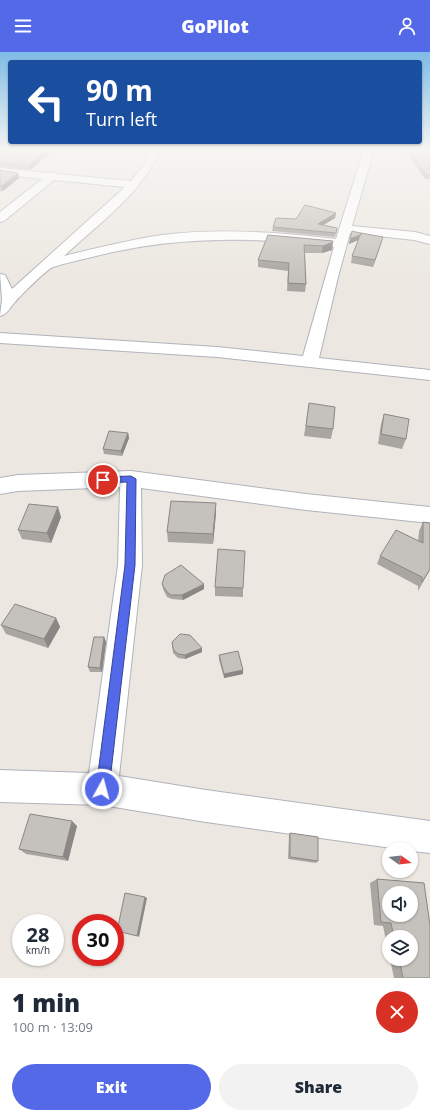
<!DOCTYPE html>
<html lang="en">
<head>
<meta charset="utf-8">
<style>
  :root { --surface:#fff; --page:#f2f2f3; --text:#1f2937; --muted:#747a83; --accent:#5369e7 }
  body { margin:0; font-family:"Open Sans",sans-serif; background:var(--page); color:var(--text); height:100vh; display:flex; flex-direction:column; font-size:15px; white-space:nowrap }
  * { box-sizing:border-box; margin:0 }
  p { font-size:13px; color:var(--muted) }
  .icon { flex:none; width:22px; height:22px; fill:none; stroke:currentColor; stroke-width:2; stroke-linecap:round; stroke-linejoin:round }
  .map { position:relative; height:926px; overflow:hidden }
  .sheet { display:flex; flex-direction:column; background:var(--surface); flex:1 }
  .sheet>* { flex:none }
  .top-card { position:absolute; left:8px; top:8px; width:414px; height:84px; border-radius:4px; box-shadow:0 1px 3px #0004; background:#1a4fa0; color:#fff; overflow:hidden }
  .needle { width:26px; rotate:104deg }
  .tools { position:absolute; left:382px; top:790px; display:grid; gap:8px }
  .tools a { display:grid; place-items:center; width:36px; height:36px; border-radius:50%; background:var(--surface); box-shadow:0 1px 3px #0004; font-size:20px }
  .speed { position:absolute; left:12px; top:862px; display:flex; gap:8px; font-size:20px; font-weight:700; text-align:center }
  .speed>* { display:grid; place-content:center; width:52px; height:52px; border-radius:50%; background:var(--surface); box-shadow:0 1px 3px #0004; line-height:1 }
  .speed small { font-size:10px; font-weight:400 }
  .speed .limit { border:6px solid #d22; background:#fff; color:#111 }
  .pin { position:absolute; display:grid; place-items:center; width:34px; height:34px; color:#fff; margin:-17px; border:2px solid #fff; border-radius:50%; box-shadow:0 1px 4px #0007 }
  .me { position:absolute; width:44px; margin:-22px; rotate:7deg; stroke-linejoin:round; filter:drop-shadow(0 0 3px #0008) }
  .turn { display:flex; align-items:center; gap:14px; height:84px; padding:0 12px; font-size:18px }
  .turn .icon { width:52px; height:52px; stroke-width:2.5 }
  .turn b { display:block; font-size:28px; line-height:34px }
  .round { display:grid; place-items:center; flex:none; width:42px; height:42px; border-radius:21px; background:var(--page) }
  .head { display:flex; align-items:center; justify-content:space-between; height:68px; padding:0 12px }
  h1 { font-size:24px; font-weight:800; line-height:30px }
  .button { display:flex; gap:8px; margin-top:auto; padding:8px 12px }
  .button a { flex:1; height:46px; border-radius:24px; background:var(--accent); color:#fff; font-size:16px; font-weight:800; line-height:46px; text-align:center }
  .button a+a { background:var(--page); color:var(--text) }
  header { display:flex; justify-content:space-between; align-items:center; height:52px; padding:0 12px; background:var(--accent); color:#fff; font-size:18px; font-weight:800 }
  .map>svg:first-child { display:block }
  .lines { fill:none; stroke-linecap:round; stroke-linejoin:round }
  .minor-casing { stroke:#b1b2bb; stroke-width:2 }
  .minor { fill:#fff; fill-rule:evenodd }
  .wall { fill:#a9a6a2; fill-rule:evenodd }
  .shaded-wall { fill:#8a8784 }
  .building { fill:#c5c1bc; stroke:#8a8784; fill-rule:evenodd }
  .route { fill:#5369e7; stroke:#364496 }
</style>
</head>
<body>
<header><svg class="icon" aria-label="menu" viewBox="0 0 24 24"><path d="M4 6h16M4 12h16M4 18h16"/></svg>GoPilot<svg class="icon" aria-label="person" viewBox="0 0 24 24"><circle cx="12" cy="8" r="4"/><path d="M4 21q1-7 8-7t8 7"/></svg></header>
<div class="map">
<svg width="430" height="926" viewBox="0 0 430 926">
  <rect width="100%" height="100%" fill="#ece8e1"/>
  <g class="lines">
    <g class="minor-casing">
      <g id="minor">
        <path d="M150,97H160C145,139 96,174 64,204C96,196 129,188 162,183C220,176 279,180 336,187L364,97H374L352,174L415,180L430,184V192L414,188L350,181L338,225L319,306L430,318V328L217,305L0,291V281L217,295L303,304L334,195C252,184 172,184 92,205C79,208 65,211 53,215C46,218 21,243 15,250C10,255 8,262 0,264L2,247L0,222L5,223L12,237L125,135L54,128L4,169L0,170V160L42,127L0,122V116L49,121L53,120L57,122L131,129L144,113Z"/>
        <path d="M131,419L306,442L430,455V471L306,458L141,436L142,513L119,724L206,738L430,769V801L411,799V797H399L206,770L102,753L0,750V718L89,721L118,513L120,435L18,439L0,442V426L18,423Z"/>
      </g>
    </g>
    <use href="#minor" class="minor"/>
  </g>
  <g class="wall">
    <path d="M0,97H55L30,118L0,115Z"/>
    <path d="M404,97H430V127H425Z"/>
    <path d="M0,118L18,121L19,126L3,139H0Z"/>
    <path d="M305,153L336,161L335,166L323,173L337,176L335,185L272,179L273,175L276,166L296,167Z"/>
    <path d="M364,182L383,185L381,192L373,215L351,211L352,204L358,188L349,192L350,187Z"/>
    <path d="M268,183L333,189L332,198L322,201H305L306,232L305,240L287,239L288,219L258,215V208Z"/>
    <path d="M309,351L333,377L331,387L304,384Z"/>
    <path d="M384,362L406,387L402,397L378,392L381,372Z"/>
    <path d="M128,381L129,386L122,404L104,402L103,397Z"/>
    <path d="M216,461L213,492L168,490L167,480Z"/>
    <path d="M61,465L51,491L22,487L18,478Z"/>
    <path d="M423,470L430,518L418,539V534L377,512L380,504L418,489L419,479Z"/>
    <path d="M162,532L204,537L183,548L172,547L167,545L163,537Z"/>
    <path d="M215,535L243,536V545L215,544Z"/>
    <path d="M56,566L60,575L48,596L6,582L1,573Z"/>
    <path d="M104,585L106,590L102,620H90L88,615Z"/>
    <path d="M172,590L202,600L185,607L178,606L173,601Z"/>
    <path d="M219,603L243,618V622L224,626L219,608Z"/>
    <path d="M77,774L68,809L26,802L19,797Z"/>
    <path d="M290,781L318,809L316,811L288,807L289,783Z"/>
    <path d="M377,827L424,831L430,873V926H394L390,907H411V885H389V903L383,874L374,873L370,831ZM389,841H411V863H389Z"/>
  </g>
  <g class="shaded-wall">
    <path d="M48,97H55L30,118L29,113Z"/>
    <path d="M18,121L19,126L3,139L2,134Z"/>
    <path d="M336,161L335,166L317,177L318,172Z"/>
    <path d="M364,182L363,186L349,192L350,187Z"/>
    <path d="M383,185L381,192L373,215L375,208Z"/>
    <path d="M333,189L332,198L322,201L323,194Z"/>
    <path d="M128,381L129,386L122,404L121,399Z"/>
    <path d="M216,451V461L213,492V482Z"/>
    <path d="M58,455L61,465L51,491L47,481Z"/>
    <path d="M204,532V537L183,548L182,543Z"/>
    <path d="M56,566L60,575L48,596L44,587Z"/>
    <path d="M104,585L106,590L102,620L100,616Z"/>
    <path d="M202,596V600L185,607V603Z"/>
    <path d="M243,618V622L224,626V622Z"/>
    <path d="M72,769L77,774L68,809L63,805Z"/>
    <path d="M145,845L147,846L139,885L137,884Z"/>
  </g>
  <g class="building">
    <path d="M0,97H48L29,113L0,110Z"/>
    <path d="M408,97H430V123H426Z"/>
    <path d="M0,118L18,121L2,134H0Z"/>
    <path d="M305,153L336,161L318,172L337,176L336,181L273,175L276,166L296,167Z"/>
    <path d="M352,179L364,182L361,181L360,183L350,187Z"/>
    <path d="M361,181L383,185L375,208L352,204Z"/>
    <path d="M268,183L333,189V190L323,194L304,193L306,232L288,231L289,211L258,208Z"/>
    <path d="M309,351L335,355L333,377L306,374Z"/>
    <path d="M384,362L409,367L406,387L381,382Z"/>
    <path d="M109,379L128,381L121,399L103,397Z"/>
    <path d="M171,449L216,451L213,482L167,480Z"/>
    <path d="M29,452L58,455L47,481L18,478Z"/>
    <path d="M423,470L430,471V517L422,530V525L380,504L396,478L423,491Z"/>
    <path d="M218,497L245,499L243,536L215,535Z"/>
    <path d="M181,513L204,532L182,543H171L167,540L162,532L165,523Z"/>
    <path d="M15,552L56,566L44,587L1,573Z"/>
    <path d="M180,582L190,583L202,596L185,603L178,602L173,597L172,590Z"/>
    <path d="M94,585H104L100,616L88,615Z"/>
    <path d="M238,599L243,618L224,622L219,603Z"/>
    <path d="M30,762L72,769L63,805L19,797Z"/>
    <path d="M290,781L318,785V809L290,805Z"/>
    <path d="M377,827L424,831L430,873V926H403L399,907H411V885H394L391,871L381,870ZM389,841H411V863H389Z"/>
    <path d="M125,841L145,845L137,884L117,879Z"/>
  </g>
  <linearGradient id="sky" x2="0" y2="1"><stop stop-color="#7ebbe6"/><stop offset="0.43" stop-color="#f6f5f2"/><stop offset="1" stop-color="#f6f5f2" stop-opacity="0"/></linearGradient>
  <rect width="430" height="227" fill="url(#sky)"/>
  <path class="route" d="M131,424L136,427L135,513L109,737L107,742L102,744L98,742L96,737L125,513L127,430L103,431L99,428L103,425Z"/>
</svg>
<div class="tools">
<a><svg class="needle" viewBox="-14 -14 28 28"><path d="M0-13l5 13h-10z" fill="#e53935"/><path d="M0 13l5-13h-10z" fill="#747a83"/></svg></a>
<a><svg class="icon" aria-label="sound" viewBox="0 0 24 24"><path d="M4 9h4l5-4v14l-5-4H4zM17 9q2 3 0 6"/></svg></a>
<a><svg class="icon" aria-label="layers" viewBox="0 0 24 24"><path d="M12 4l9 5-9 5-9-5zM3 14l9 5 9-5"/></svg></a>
</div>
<div class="speed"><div>28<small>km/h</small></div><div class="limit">30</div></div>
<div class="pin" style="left:103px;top:428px;background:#d93025"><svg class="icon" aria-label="arrive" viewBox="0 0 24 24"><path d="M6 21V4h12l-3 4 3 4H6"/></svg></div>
<svg class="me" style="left:102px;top:737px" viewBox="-20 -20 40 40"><circle r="17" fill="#5369e7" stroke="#fff" stroke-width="3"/><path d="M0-11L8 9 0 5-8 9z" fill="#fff"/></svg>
<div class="top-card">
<div class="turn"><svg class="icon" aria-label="left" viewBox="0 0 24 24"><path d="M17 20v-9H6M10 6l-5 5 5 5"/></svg><div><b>90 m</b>Turn left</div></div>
</div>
</div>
<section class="sheet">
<div class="head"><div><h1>1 min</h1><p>100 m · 13:09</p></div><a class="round" style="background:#d93025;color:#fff"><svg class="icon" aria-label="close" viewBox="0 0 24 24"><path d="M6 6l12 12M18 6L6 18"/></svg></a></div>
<div class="button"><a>Exit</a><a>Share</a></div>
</section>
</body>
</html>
